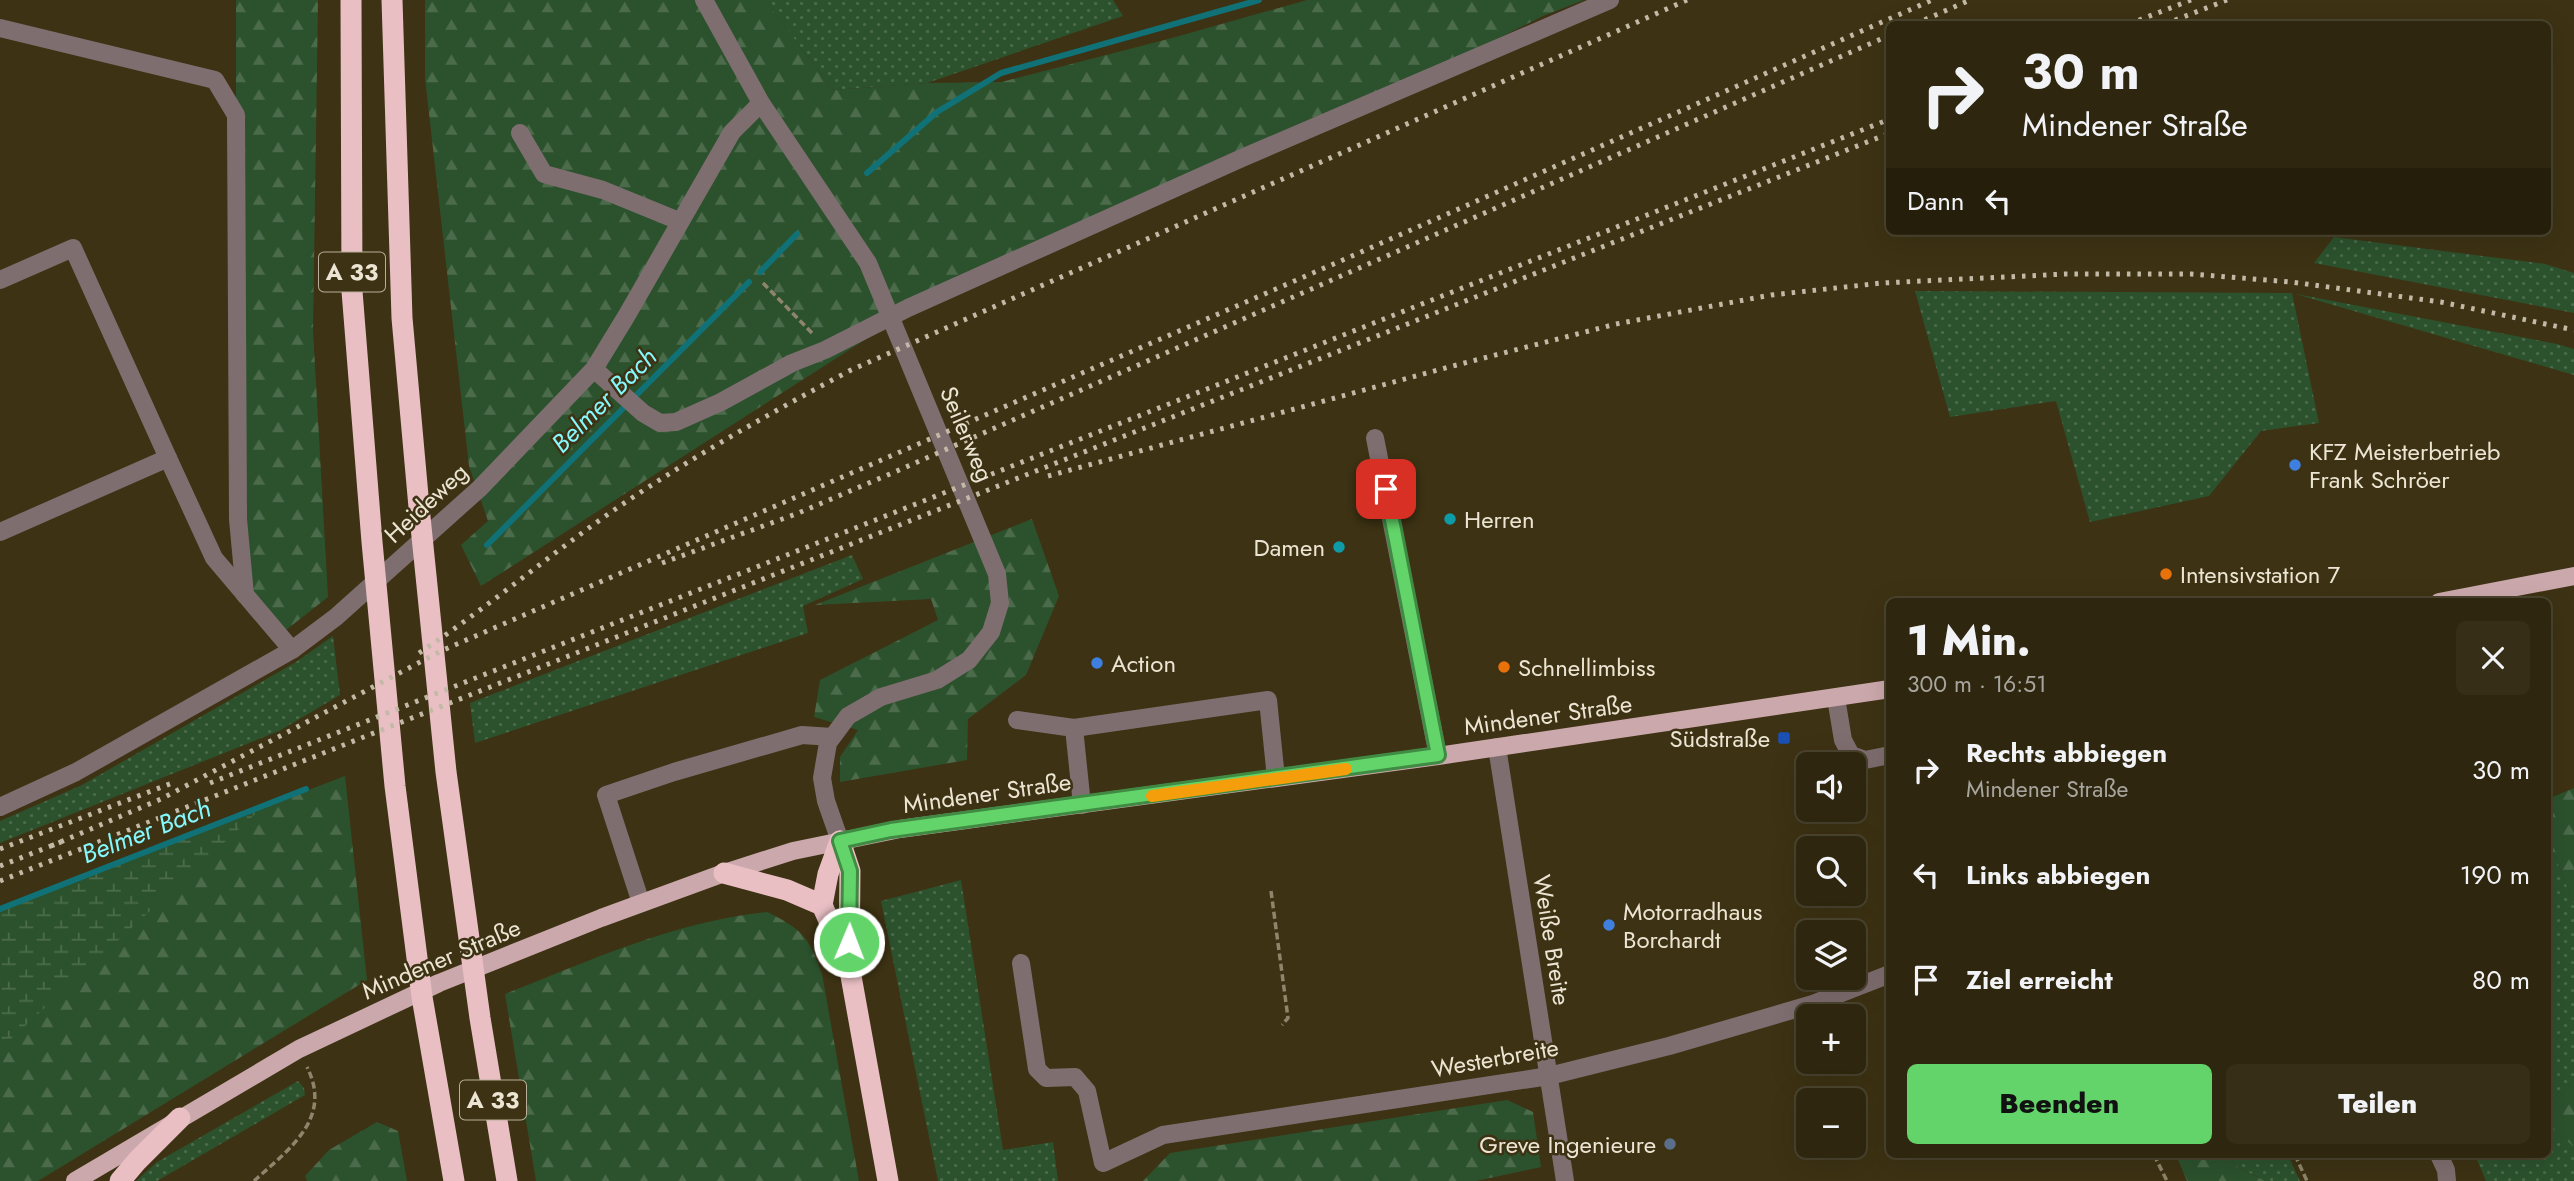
<!DOCTYPE html>
<html lang="de">
<head>
<meta charset="utf-8">
<style>
  :root { --surface:#2e260e; --page:#362e17; --text:#f1f3f6; --muted:#a7a59e; --line:#49432e; --accent:#62d469 }
  body { margin:0; font-family:Jost,sans-serif; background:var(--page); color:var(--text); height:100vh; display:flex; flex-direction:column; font-size:26px; white-space:nowrap }
  * { box-sizing:border-box; margin:0 }
  p { font-size:23px; color:var(--muted) }
  .icon { flex:none; width:38px; height:38px; fill:none; stroke:currentColor; stroke-width:2; stroke-linecap:round; stroke-linejoin:round }
  .map { position:relative; flex:1; overflow:hidden }
  .details { position:absolute; left:1886px; top:598px; width:665px; height:560px; display:flex; flex-direction:column; background:var(--surface); border-radius:10px; box-shadow:0 7px 28px #0002,0 0 0 2px var(--line) }
  .details>* { flex:none }
  .top-card { position:absolute; left:1886px; top:21px; width:665px; height:214px; border-radius:10px; box-shadow:0 7px 28px #0002,0 0 0 2px var(--line); background:#2e260e; color:var(--text); overflow:hidden }
  .tools { position:absolute; left:1796px; top:752px; display:grid; gap:14px }
  .tools a { display:grid; place-items:center; width:70px; height:70px; border-radius:10px; background:var(--surface); box-shadow:0 7px 28px #0002,0 0 0 2px var(--line); font-size:35px }
  .pin { position:absolute; display:grid; place-items:center; width:60px; height:60px; color:#fff; margin:-30px; border-radius:14px; box-shadow:0 4px 10px #0006 }
  .me { position:absolute; width:77px; margin:-38px; rotate:1deg; stroke-linejoin:round; filter:drop-shadow(0 0 5px #0008) }
  .turn { display:flex; align-items:center; gap:24px; height:147px; padding:0 21px; font-size:32px }
  .turn .icon { width:91px; height:91px; stroke-width:2.5 }
  .turn b { display:block; font-size:49px; line-height:60px }
  .then { display:flex; align-items:center; height:66px; padding:0 21px; background:#0003; gap:14px; font-size:26px }
  .round { display:grid; place-items:center; flex:none; width:74px; height:74px; border-radius:10px; background:var(--page) }
  .summary { display:flex; align-items:center; justify-content:space-between; height:119px; padding:0 21px }
  h1 { font-size:42px; font-weight:800; line-height:52px }
  .action { display:flex; gap:14px; margin-top:auto; padding:14px 21px }
  .action a { flex:1; height:80px; border-radius:10px; background:var(--accent); color:#111; font-size:28px; font-weight:800; line-height:80px; text-align:center }
  .action a+a { background:var(--page); color:var(--text) }
  ul { padding:0; list-style:none }
  li { display:flex; align-items:center; gap:21px; height:105px; padding:0 21px }
  li div { flex:1 }
  li b { display:block; font-size:26px }
  li em { font-style:normal }
  .map>svg:first-child { display:block }
  .grass { fill:url(#grass-dots) }
  .forest { fill:url(#forest-firs) }
  .wetland { fill:url(#wetland-marsh) }
  .lines { fill:none; stroke-linecap:round; stroke-linejoin:round }
  .stream { stroke:#107176; stroke-width:6 }
  .path { stroke:#8e856c; stroke-width:3.5; stroke-dasharray:7 3.5; stroke-linecap:butt }
  .minor { stroke:#7f6e70; stroke-width:18 }
  .major { stroke:#cba8ac; stroke-width:18 }
  .highway { stroke:#e9bfc4; stroke-width:21 }
  .rail { stroke:#c2baa6; stroke-width:5; stroke-dasharray:3.5 7; stroke-linecap:butt }
  .route-casing { stroke:#408a44; stroke-width:18 }
  .route { stroke:#62d469; stroke-width:12 }
  .slow { stroke:#f59e0b; stroke-width:12 }
  .shop-dot { fill:#3f7fe0; stroke:#3d3213; stroke-width:2.5 }
  .culture-dot { fill:#0f9aa8; stroke:#3d3213; stroke-width:2.5 }
  .food-dot { fill:#e8710a; stroke:#3d3213; stroke-width:2.5 }
  .transit-dot { fill:#1a4fb4; stroke:#3d3213; stroke-width:2.5 }
  .service-dot { fill:#5c6f8a; stroke:#3d3213; stroke-width:2.5 }
  .labels { text-anchor:middle; dominant-baseline:central; stroke-width:5; stroke-linejoin:round; paint-order:stroke }
  .shield { fill:#3d3213; stroke:#b8af9a; stroke-width:2 }
  .shield-label { font-size:23px; font-weight:bold; fill:#ece5d4 }
  .street-label { font-size:24px; fill:#ece5d4; stroke:#3d3213 }
  .poi-label { font-size:24px; fill:#ece5d4; stroke:#3d3213; text-anchor:start }
  .water-label { font-size:26px; font-style:italic; fill:#85f8fe; stroke:#3d3213 }
</style>
</head>
<body>
<div class="map">
<svg width="2574" height="1181" viewBox="0 0 2574 1181">
  <defs>
    <pattern id="grass-dots" width="8" height="8" patternUnits="userSpaceOnUse" patternTransform="scale(1.75)"><rect width="8" height="8" fill="#2c522d"/><path d="M2 2h.1M6 6h.1" fill="none" stroke="#4b6b4b" stroke-width="1.8" stroke-linecap="round"/></pattern>
    <pattern id="forest-firs" width="22" height="20" patternUnits="userSpaceOnUse" patternTransform="scale(1.75)"><rect width="22" height="20" fill="#2c522d"/><path d="M5 1l3.5 6h-7zM16 11l3.5 6h-7z" fill="#4b6b4b"/></pattern>
    <pattern id="wetland-marsh" width="20" height="14" patternUnits="userSpaceOnUse" patternTransform="scale(1.75)"><rect width="20" height="14" fill="#2c522d"/><path d="M1 5h8M5 5V1M11 12h8M15 12V8" fill="none" stroke="#4b6b4b"/></pattern>
  </defs>
  <rect width="100%" height="100%" fill="#3d3213"/>
  <g class="grass">
    <path d="M765,0H1113L1123,16L927,83L833,90Z"/>
    <path d="M2334,237L2545,264L2574,273V313L2314,263Z"/>
    <path d="M1915,291L2291,293L2557,344L2574,349V375L2292,293L2319,423L2261,431L2209,496L2090,522L2056,401L1950,417Z"/>
    <path d="M852,555L863,579L803,606L808,633L475,743L470,703Z"/>
    <path d="M333,636L340,695L279,731L0,843V821L82,785L296,662Z"/>
    <path d="M2548,839L2574,904V1080L2548,1113Z"/>
    <path d="M961,880L1003,1150L1053,1142L1058,1181H938L881,901Z"/>
    <path d="M298,1081L304,1088L305,1095L157,1181H136L157,1162Z"/>
    <path d="M2548,1125L2574,1147V1181H2486L2475,1155H2548Z"/>
    <path d="M2225,1155H2288L2300,1181H2265L2228,1162Z"/>
  </g>
  <g class="forest">
    <path d="M236,0H318L313,330L328,597L281,634L245,595L236,115Z"/>
    <path d="M425,0H765L833,90L927,83L1001,82L1172,38L1307,0H1584L1543,16L1244,164L910,311L481,586L461,545L488,521L469,466L425,78Z"/>
    <path d="M1032,519L1059,596L1026,675L968,719L967,760L840,782V757L858,730L814,717L820,680L938,620L931,599L815,605Z"/>
    <path d="M345,776L367,980L38,1181H0V909Z"/>
    <path d="M2574,788V904L2548,839V799Z"/>
    <path d="M767,912C802,929 809,937 822,974L859,1181H536L505,994C592,960 673,922 767,912Z"/>
    <path d="M2574,1080V1147L2548,1125V1113Z"/>
    <path d="M1507,1100L1533,1112L1541,1167L1476,1181H1143L1170,1153Z"/>
    <path d="M377,1122L398,1131L407,1181H307L305,1176L329,1150Z"/>
    <path d="M2176,1155H2225L2228,1162L2265,1181H2187Z"/>
  </g>
  <path class="wetland" d="M264,806L0,1049V909Z"/>
  <g class="lines">
    <g class="stream">
      <path d="M867,173L937,112L1001,73L1259,0"/>
      <path d="M760,272L797,234"/>
      <path d="M487,545L749,282"/>
      <path d="M0,909L306,789"/>
    </g>
    <g class="path">
      <path d="M763,283L813,334"/>
      <path d="M1271,891L1288,1018L1282,1025"/>
      <path d="M2154,1155L2167,1181"/>
      <path d="M2295,1155L2307,1181"/>
      <path d="M254,1181C289,1149 333,1119 307,1067"/>
    </g>
    <g class="minor">
      <path d="M704,0L761,103L868,263L997,574L1000,603L991,632L969,660L937,680L881,697L848,716L828,743L822,778L826,801L840,841"/>
      <path d="M0,28L215,80L236,115L238,519L245,595"/>
      <path d="M520,133L544,174L603,190L679,221"/>
      <path d="M0,280L73,248L168,458"/>
      <path d="M594,369L643,413L660,423L676,422L721,402L792,363L825,350L908,308L1242,158L1610,0"/>
      <path d="M1375,438L1438,756"/>
      <path d="M0,532L168,458L214,558L292,650"/>
      <path d="M1836,698L1843,740L1851,755L1865,760L1890,755"/>
      <path d="M1017,720L1074,728L1268,700L1276,778"/>
      <path d="M1074,728L1082,805"/>
      <path d="M1497,747L1565,1181"/>
      <path d="M0,807L76,772L292,650L336,617L480,488L594,369L627,315L732,132L761,103"/>
      <path d="M641,903L606,795L674,772L802,735L832,737"/>
      <path d="M1021,963L1037,1069L1046,1078L1075,1077L1087,1091L1103,1163L1163,1135L1549,1076L1669,1046L1813,1004L1890,974"/>
      <path d="M2439,1155L2446,1170L2447,1181"/>
    </g>
    <g class="major">
      <path d="M2439,602L2574,576"/>
      <path d="M75,1181L299,1049L439,983L601,918L724,873L793,851L900,829L1438,756L1890,689"/>
    </g>
    <g class="highway">
      <path d="M351,0L352,291L372,542L395,786L422,997L454,1181"/>
      <path d="M392,0L402,318L419,507L446,772L480,1018L507,1181"/>
      <path d="M840,841L850,871L849,965L888,1181"/>
      <path d="M724,873L787,890L822,905L846,959"/>
      <path d="M822,905L828,874L840,841"/>
      <path d="M120,1181L137,1161L180,1118"/>
    </g>
    <g class="rail">
      <path d="M1915,24L1970,0"/>
      <path d="M2129,24L2191,0"/>
      <path d="M2165,24L2227,0"/>
      <path d="M1048,476L1449,367L1616,324L1771,295L1882,283L2066,274H2191L2291,282L2441,302L2574,330"/>
      <path d="M662,563L796,514L890,474L1890,35"/>
      <path d="M419,653C487,608 549,555 617,508C692,457 770,413 851,370L1687,0"/>
      <path d="M210,783L1890,119"/>
      <path d="M51,846L161,799L441,651L1352,256L1932,0"/>
      <path d="M0,849L175,782"/>
      <path d="M0,866L61,842"/>
      <path d="M0,881L1890,133"/>
    </g>
  </g>
  <g class="lines">
    <g class="route-casing">
      <path id="route" d="M849,942L850,871L840,841L891,830L1438,755L1386,489"/>
    </g>
    <use href="#route" class="route"/>
    <path class="slow" d="M1152,796L1346,769"/>
  </g>
  <g class="shop-dot">
    <circle cx="2295" cy="465" r="7"/>
    <circle cx="1097" cy="663" r="7"/>
    <circle cx="1609" cy="925" r="7"/>
  </g>
  <g class="culture-dot">
    <circle cx="1450" cy="519" r="7"/>
    <circle cx="1339" cy="547" r="7"/>
  </g>
  <g class="food-dot">
    <circle cx="2166" cy="574" r="7"/>
    <circle cx="1504" cy="667" r="7"/>
  </g>
  <rect class="transit-dot" x="1777" y="731" width="14" height="14" rx="3.5"/>
  <circle class="service-dot" cx="1670" cy="1144" r="7"/>
  <g class="labels">
    <g class="shield">
      <rect x="319" y="252.5" width="66" height="39" rx="5"/>
      <rect x="460" y="1080.5" width="66" height="39" rx="5"/>
    </g>
    <g class="shield-label">
      <text x="352" y="272">A 33</text>
      <text x="493" y="1100">A 33</text>
    </g>
    <g class="street-label">
      <text transform="translate(967 434) rotate(67)">Seilerweg</text>
      <text transform="translate(426 503) rotate(-43)">Heideweg</text>
      <text transform="translate(1548 715) rotate(-8)">Mindener Straße</text>
      <text transform="translate(987 793) rotate(-8)">Mindener Straße</text>
      <text transform="translate(1552 940) rotate(81)">Weiße Breite</text>
      <text transform="translate(441 959) rotate(-23)">Mindener Straße</text>
      <text transform="translate(1495 1058) rotate(-10)">Westerbreite</text>
    </g>
    <g class="poi-label">
      <text x="2309" y="451">KFZ Meisterbetrieb<tspan x="2309" dy="28">Frank Schröer</tspan></text>
      <text x="1464" y="519">Herren</text>
      <text x="1325" y="547" text-anchor="end">Damen</text>
      <text x="2180" y="574">Intensivstation 7</text>
      <text x="1111" y="663">Action</text>
      <text x="1518" y="667">Schnellimbiss</text>
      <text x="1770" y="738" text-anchor="end">Südstraße</text>
      <text x="1623" y="911">Motorradhaus<tspan x="1623" dy="28">Borchardt</tspan></text>
      <text x="1656" y="1144" text-anchor="end">Greve Ingenieure</text>
    </g>
    <g class="water-label">
      <text transform="translate(604 400) rotate(-45)">Belmer Bach</text>
      <text transform="translate(146 831) rotate(-21)">Belmer Bach</text>
    </g>
  </g>
</svg>
<div class="tools">
<a><svg class="icon" aria-label="sound" viewBox="0 0 24 24"><path d="M4 9h4l5-4v14l-5-4H4zM17 9q2 3 0 6"/></svg></a>
<a><svg class="icon" aria-label="search" viewBox="0 0 24 24"><circle cx="10" cy="10" r="6"/><path d="M15 15l6 6"/></svg></a>
<a><svg class="icon" aria-label="layers" viewBox="0 0 24 24"><path d="M12 4l9 5-9 5-9-5zM3 14l9 5 9-5"/></svg></a>
<a>+</a>
<a>−</a>
</div>
<div class="pin" style="left:1386px;top:489px;background:#d93025"><svg class="icon" aria-label="arrive" viewBox="0 0 24 24"><path d="M6 21V4h12l-3 4 3 4H6"/></svg></div>
<svg class="me" style="left:849px;top:942px" viewBox="-20 -20 40 40"><circle r="17" fill="#62d469" stroke="#fff" stroke-width="3"/><path d="M0-11L8 9 0 5-8 9z" fill="#fff"/></svg>
<div class="top-card">
<div class="turn"><svg class="icon" aria-label="right" viewBox="0 0 24 24"><path d="M7 20v-9h11M14 6l5 5-5 5"/></svg><div><b>30 m</b>Mindener Straße</div></div>
<div class="then">Dann<svg class="icon" aria-label="left" viewBox="0 0 24 24"><path d="M17 20v-9H6M10 6l-5 5 5 5"/></svg></div>
</div>
<section class="details">
<div class="summary"><div><h1>1 Min.</h1><p>300 m · 16:51</p></div><a class="round"><svg class="icon" aria-label="close" viewBox="0 0 24 24"><path d="M6 6l12 12M18 6L6 18"/></svg></a></div>
<ul>
<li><svg class="icon" aria-label="right" viewBox="0 0 24 24"><path d="M7 20v-9h11M14 6l5 5-5 5"/></svg><div><b>Rechts abbiegen</b><p>Mindener Straße</p></div><em>30 m</em></li>
<li><svg class="icon" aria-label="left" viewBox="0 0 24 24"><path d="M17 20v-9H6M10 6l-5 5 5 5"/></svg><div><b>Links abbiegen</b></div><em>190 m</em></li>
<li><svg class="icon" aria-label="arrive" viewBox="0 0 24 24"><path d="M6 21V4h12l-3 4 3 4H6"/></svg><div><b>Ziel erreicht</b></div><em>80 m</em></li>
</ul>
<div class="action"><a>Beenden</a><a>Teilen</a></div>
</section>
</div>
</body>
</html>
